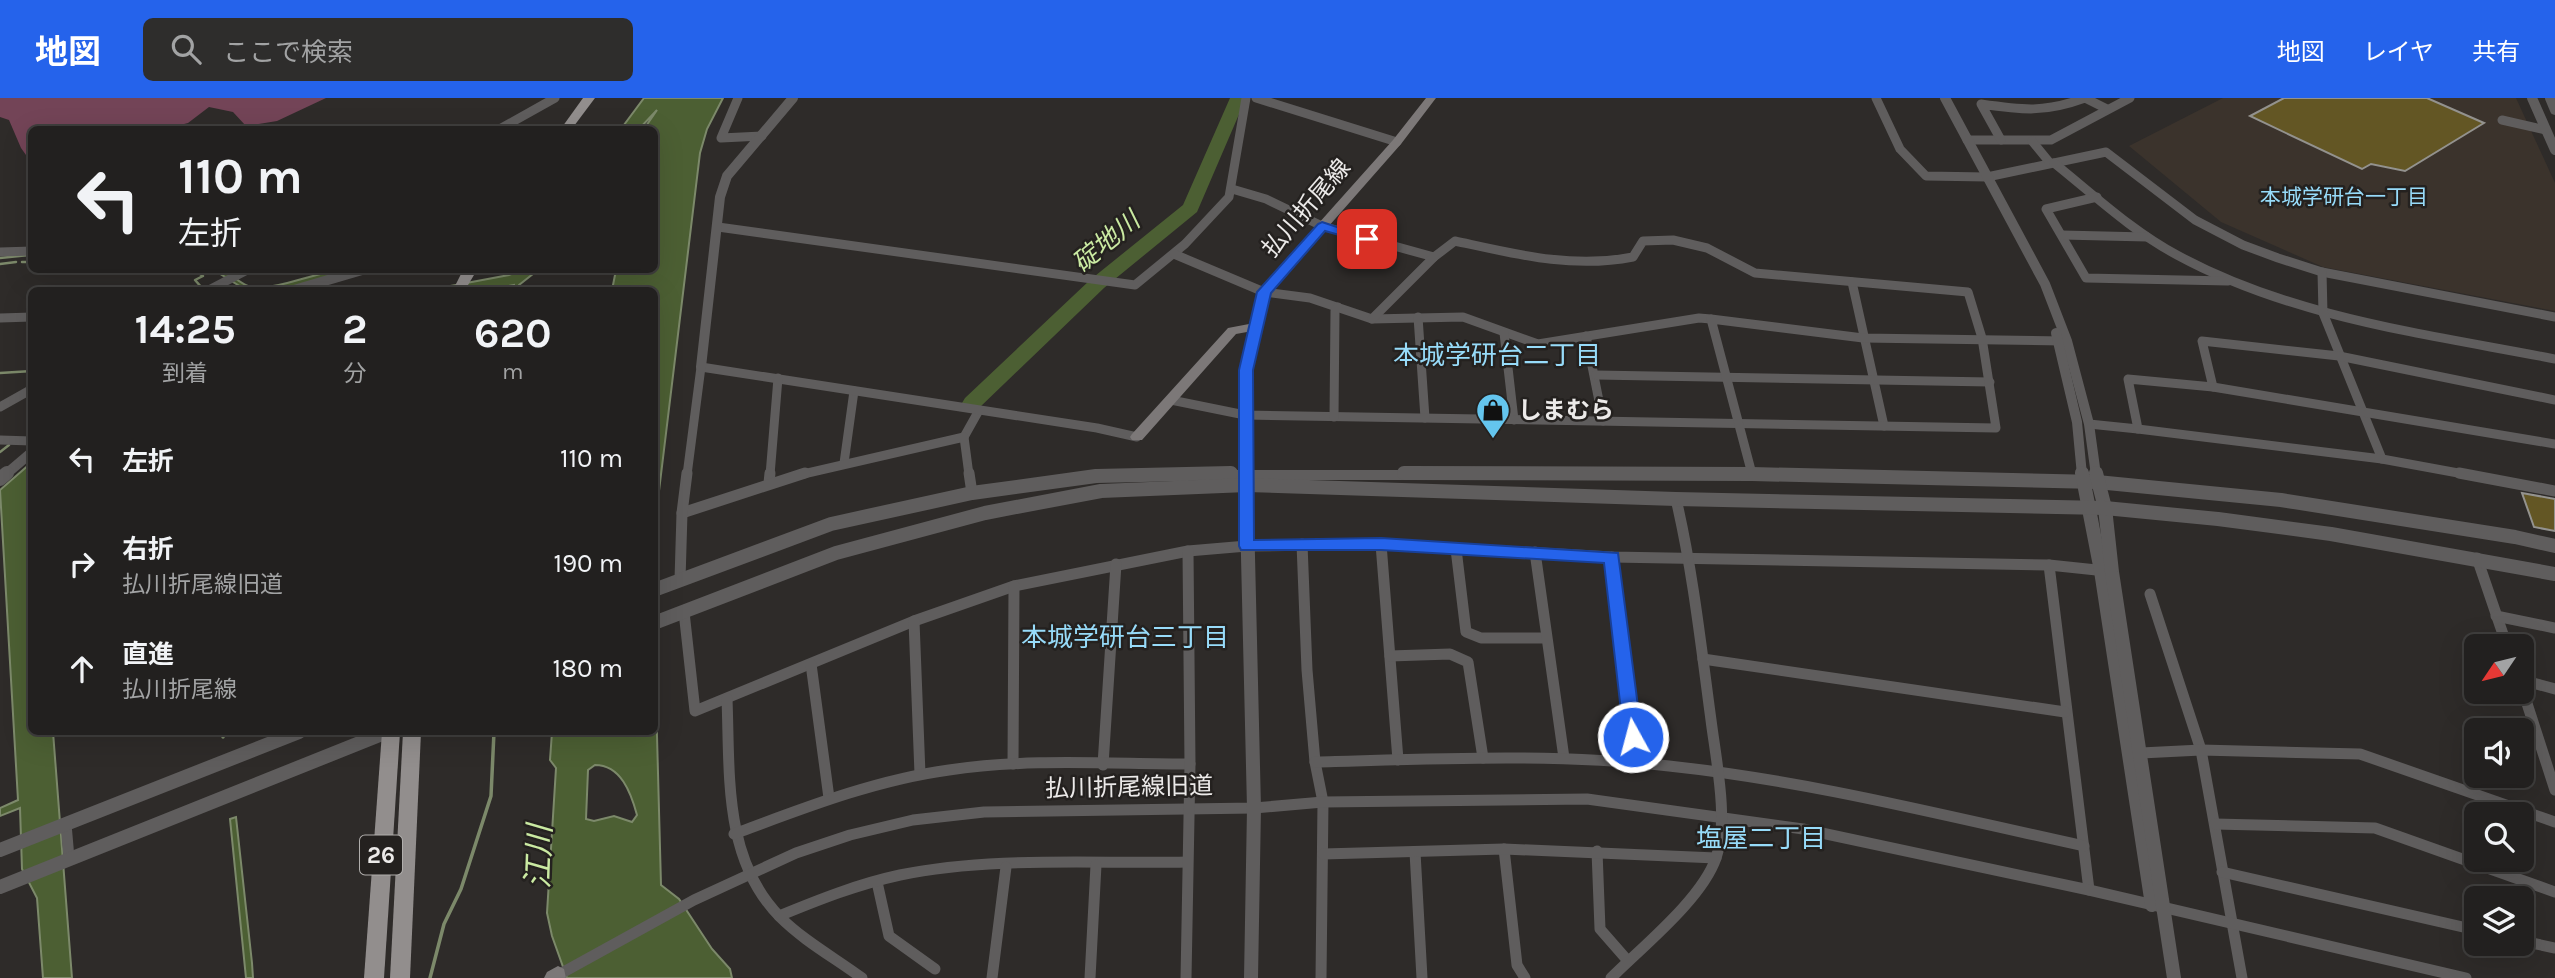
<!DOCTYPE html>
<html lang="ja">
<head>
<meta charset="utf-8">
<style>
  :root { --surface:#22201f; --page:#2e2d2c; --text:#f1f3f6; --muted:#a2a3a4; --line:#3f3e3d; --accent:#2563eb }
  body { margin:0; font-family:Karla,"Noto Sans JP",sans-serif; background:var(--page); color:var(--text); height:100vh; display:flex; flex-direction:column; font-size:26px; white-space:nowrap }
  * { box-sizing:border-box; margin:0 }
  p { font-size:23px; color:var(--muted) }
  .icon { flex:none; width:38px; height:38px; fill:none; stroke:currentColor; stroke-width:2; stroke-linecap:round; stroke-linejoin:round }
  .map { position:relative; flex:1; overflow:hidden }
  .sheet { position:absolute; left:28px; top:189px; width:630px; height:448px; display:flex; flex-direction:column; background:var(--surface); border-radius:10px; box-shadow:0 7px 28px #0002,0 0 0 2px var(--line) }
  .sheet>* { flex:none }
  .banner { position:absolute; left:28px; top:28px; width:630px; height:147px; border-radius:10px; box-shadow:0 7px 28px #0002,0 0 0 2px var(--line); background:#22201f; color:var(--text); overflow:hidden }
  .needle { width:46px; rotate:235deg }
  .buttons { position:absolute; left:2464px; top:536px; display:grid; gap:14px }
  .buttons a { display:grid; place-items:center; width:70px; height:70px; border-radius:10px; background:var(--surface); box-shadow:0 7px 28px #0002,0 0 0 2px var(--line); font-size:35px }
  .pin { position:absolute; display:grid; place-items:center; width:60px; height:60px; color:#fff; margin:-30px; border-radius:14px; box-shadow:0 4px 10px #0006 }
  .me { position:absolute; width:77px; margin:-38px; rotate:353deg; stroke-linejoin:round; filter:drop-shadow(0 0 5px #0008) }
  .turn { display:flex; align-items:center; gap:24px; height:147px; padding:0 35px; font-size:32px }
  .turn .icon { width:91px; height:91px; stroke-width:2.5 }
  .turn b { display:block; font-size:49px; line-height:60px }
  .eta { display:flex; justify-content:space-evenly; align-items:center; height:119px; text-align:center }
  .eta b { font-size:42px; font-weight:700; line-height:49px }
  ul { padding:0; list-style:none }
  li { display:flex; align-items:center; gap:21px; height:105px; padding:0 35px }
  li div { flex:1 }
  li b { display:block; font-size:26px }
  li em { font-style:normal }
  header { display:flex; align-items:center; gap:42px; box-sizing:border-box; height:98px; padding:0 35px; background:var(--accent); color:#fff }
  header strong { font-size:33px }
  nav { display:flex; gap:38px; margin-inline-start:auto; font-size:24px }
  .search { width:490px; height:63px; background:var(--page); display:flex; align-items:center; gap:18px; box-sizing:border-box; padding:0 24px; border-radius:10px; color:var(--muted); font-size:26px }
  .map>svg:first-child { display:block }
  .built { fill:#3b332c }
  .forest { fill:#734457 }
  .water { fill:#4c5f33; stroke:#7c896a; stroke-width:2; fill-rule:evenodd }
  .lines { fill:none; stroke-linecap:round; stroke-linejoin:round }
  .stream-far1 { stroke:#7c896a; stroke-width:2.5 }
  .stream { stroke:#7c896a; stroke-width:3.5 }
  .river { fill:#4c5f33; fill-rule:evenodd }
  .building { fill:#635624; stroke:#93928e; stroke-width:2 }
  .minor-far1 { stroke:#5f5d5d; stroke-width:9 }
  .minor { stroke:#5f5d5d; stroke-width:11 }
  .tertiary-far1 { stroke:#5f5d5d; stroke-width:10 }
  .tertiary { stroke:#5f5d5d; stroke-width:14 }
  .secondary { fill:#7c7878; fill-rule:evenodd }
  .primary { fill:#928e8d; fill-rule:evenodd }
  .route { fill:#2563eb; stroke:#184099; stroke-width:2 }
  .labels { text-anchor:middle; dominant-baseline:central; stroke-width:5; stroke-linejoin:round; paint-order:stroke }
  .far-neighbourhood-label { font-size:21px; fill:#97dbf9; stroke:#24211f }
  .shield { fill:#24211f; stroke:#b0aeac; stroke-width:2 }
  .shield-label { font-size:23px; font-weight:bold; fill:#eceae9 }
  .street-label { font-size:24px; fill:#eceae9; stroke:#24211f }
  .poi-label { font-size:24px; font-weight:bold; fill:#eceae9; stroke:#24211f; text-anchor:start }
  .water-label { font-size:26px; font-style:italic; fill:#caeaa2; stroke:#24211f }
  .neighbourhood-label { font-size:26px; fill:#97dbf9; stroke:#24211f }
  .near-water-label { font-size:32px; font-style:italic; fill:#caeaa2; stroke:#24211f }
</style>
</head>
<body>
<header>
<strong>地図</strong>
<div class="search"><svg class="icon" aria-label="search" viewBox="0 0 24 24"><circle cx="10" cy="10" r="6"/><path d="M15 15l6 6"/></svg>ここで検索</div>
<nav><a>地図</a><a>レイヤ</a><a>共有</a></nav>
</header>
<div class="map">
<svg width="2555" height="880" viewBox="0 0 2555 880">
  <rect width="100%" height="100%" fill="#2e2b29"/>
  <path class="built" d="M2223,0H2516L2555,85V213L2323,169L2221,124L2129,48Z"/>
  <path class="forest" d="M0,0H326L277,23L246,28L233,14L209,9L188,25L164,31L32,32L31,64L21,50L9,22L0,19Z"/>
  <g class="water">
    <path d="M644,0H723L707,31L700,55L655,426V563L661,787L679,801L712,851L730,871L732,880H567L552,838L547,815L556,670L550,662L552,634H654V192H612L616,172H654V32L644,31L657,12L639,31H621ZM595,667C621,667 631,695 637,717L632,724L614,718L594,723L586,721L588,672Z"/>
    <path d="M214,172C231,171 241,191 259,190C292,188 316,172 352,172L283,192H246Z"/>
    <path d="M521,172H538L519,187V192H514V187L484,192H429L509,177Z"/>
    <path d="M31,365L32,634H53L72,880H43L37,800L22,771L20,710L0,718V710L18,702L0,392Z"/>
    <path d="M236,719L252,865L253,880H246L230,721Z"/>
  </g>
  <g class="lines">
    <g class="stream-far1">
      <path d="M0,160L29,157"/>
      <path d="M22,164H27"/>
      <path d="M0,166L16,164"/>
      <path d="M194,172L203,178L195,182L203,191"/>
      <path d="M0,275L32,273"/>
      <path d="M0,354L9,347"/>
    </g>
    <g class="stream">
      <path d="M222,634L223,639"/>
      <path d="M430,880L444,826L461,791L491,698L494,634"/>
    </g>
    <path class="river" d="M1230,0H1246L1197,114L1104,190L979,310H965L962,305L965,300L1090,182L1183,107Z"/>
  </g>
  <g class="building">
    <path d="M2284,0H2427L2484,25L2405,73L2371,66L2362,71L2250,18Z"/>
    <path d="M2522,395L2555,401V433L2534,429Z"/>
  </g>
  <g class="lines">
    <g class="minor-far1">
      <path d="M738,0L721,40L762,38"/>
      <path d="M1256,0L1397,44"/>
      <path d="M1876,0L1900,51L1926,78L1987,79L2106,54L2195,122L2243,147L2278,160L2322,174L2555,219"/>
      <path d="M2502,22L2546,32"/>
      <path d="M498,32L555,0"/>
      <path d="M1967,42H2051L2130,0"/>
      <path d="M2001,42L1981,6C2023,12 2044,15 2085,0L2107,11"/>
      <path d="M2032,43L2050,65"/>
      <path d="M2054,65C2094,97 2132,133 2177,157C2293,220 2427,236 2555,261"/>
      <path d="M1232,91L1266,101L1322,128L1434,159"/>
      <path d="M2097,99L2046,111L2086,180L2228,183"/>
      <path d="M718,129L1135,187L1185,146L1229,99L1246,0"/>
      <path d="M2062,137L2147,139"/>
      <path d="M0,154L32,153"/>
      <path d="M1174,156L1264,194L1310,200L1372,221L1463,219L1538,246L1699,220L1711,221"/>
      <path d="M2322,174L2323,215L2382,361"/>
      <path d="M1852,184L1884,328"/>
      <path d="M209,192L247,172"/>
      <path d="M1418,219L1425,320"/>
      <path d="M0,220L32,219"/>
      <path d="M1504,235L1514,322"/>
      <path d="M1586,238L1603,323"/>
      <path d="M1596,277L1990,284"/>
      <path d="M2213,289L2202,243L2339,258L2555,302"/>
      <path d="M1171,302L1245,317L1996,330L1982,240L1968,194L1755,175L1707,150L1673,142L1643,143L1633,159C1572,171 1515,156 1455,143L1434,159L1372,221"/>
      <path d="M0,309L32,291"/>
      <path d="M1334,319L1335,213L1338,209"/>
      <path d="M2089,326L2138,331"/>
      <path d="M964,339L978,314"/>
      <path d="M0,342L32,343"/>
      <path d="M844,365L854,293"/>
      <path d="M1752,376L1711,221L1863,240L2064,243"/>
      <path d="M687,377L701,269L1097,330L1137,339"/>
      <path d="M770,377L778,280"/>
      <path d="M799,377L964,339L969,377"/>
      <path d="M2469,377L2382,361L2138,331L2128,281L2213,289L2555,346"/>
    </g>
    <g class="minor">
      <path d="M969,375L972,395"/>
      <path d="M2459,375L2555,393"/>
      <path d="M769,385L770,375"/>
      <path d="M682,415L805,375"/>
      <path d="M1302,446L1307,572L1315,664L1323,704L1321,880"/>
      <path d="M1381,446L1398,662"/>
      <path d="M1456,451L1466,534L1481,540H1546"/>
      <path d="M1535,454L1564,660"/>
      <path d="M1612,459L1636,665"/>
      <path d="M2477,460L2507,548"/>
      <path d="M2049,467L2089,792"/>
      <path d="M680,482L682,415L687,375"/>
      <path d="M2150,496L2201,652L2242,880"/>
      <path d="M684,514L695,613L914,523L1014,488L1188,453L1247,448L1381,446L1612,459L2049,467L2106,473"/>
      <path d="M2496,518L2555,530"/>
      <path d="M914,523L920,676"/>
      <path d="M1390,558L1450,556L1468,564L1483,660"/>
      <path d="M1703,561L2065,614"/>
      <path d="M811,566L829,700"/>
      <path d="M2522,582L2555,591"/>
      <path d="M2522,590L2555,692"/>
      <path d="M727,601C730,676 723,761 780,819C804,843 835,860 862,880"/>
      <path d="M2141,655L2201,652L2360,656L2555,724"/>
      <path d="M1315,664C1433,661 1552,655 1669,668C1810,683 1946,718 2084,748"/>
      <path d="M1013,666L1014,488"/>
      <path d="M1103,667L1116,466"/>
      <path d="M66,726L69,760"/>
      <path d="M2215,726L2375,730L2555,794"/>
      <path d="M734,736C804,710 875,682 949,672C1028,660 1110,666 1190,666"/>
      <path d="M1504,751L1517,867L1525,880"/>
      <path d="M1597,753L1600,831L1628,863"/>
      <path d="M1415,754L1422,880"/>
      <path d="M1323,756L1504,751L1716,760"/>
      <path d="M2222,774L2476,832"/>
      <path d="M877,784L889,838L935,871"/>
      <path d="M779,818C818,802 858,786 900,777C991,758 1094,766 1187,764"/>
      <path d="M2522,843L2555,850"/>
      <path d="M558,877L694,802L796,755L850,737L913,722L984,714L1254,710L1323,704L1587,701L1803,731L2089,792L2466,880"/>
      <path d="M992,880L1006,769"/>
      <path d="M1090,880L1096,767"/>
      <path d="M1186,880L1190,666L1188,453"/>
      <path d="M1611,880C1642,849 1702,801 1716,760C1729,723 1716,662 1711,622C1701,548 1693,474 1676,401"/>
    </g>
    <g class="tertiary-far1">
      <path d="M1945,0L2045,186L2067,243L2089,326L2096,377"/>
      <path d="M2532,0L2555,52"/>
      <path d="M2550,0L2555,12"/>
      <path d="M294,192L362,172"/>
      <path d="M2056,235L2077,324L2082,377"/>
      <path d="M701,269L720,99L727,78L793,0"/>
      <path d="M5,377L32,354"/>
      <path d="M1143,377H1798"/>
      <path d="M1246,377V272L1254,229"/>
    </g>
    <g class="tertiary">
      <path d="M1246,375L1254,710L1251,880"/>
      <path d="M1404,375L1752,376L2097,384L2281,402L2515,439L2555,448"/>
      <path d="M2082,375L2101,473L2152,807"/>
      <path d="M2096,375L2105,410L2112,474L2174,880"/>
      <path d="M0,381L7,375"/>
      <path d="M654,492L831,426L972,395L1096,378L1231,375"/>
      <path d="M654,525L836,455L985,415L1101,393L1247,387L1676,401L2105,410L2218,421L2331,436L2555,476"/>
      <path d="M0,752L299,634"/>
      <path d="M0,789L387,634"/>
    </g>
    <g class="secondary">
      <path d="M1426,0H1436L1401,46L1270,195L1258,232L1236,236L1142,342H1132L1130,339L1132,336L1228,230L1249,226L1260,191L1393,42Z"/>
      <path d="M558,868L564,871L566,880H544L547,874Z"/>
    </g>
    <g class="primary">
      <path d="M583,0H595L571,32H560Z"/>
      <path d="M463,172H477L465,192H453Z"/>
      <path d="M382,634H400L384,880H364Z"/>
      <path d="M403,634H421L410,880H390Z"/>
    </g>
  </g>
  <path class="route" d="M1322,124L1373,141L1367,145L1325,133L1271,195L1253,272L1254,442L1381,440L1618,455L1642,639L1639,644L1633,646L1627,644L1624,639L1604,465L1381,452H1241L1239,448V272L1257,194L1318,126Z"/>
  <defs>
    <g id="shop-pin" transform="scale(1.75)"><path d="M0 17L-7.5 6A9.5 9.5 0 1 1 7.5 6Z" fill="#64c5ee" stroke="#24211f"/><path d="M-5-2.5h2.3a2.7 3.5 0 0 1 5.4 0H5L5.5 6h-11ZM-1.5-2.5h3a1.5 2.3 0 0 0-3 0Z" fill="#111"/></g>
  </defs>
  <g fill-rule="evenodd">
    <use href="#shop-pin" x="1493" y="312"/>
  </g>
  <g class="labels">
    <g class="far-neighbourhood-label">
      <text x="2344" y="99">本城学研台一丁目</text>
    </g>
    <rect class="shield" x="360" y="737.5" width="42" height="39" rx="5"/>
    <g class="shield-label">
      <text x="381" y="757">26</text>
    </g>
    <g class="street-label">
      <text transform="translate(1306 110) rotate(-49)">払川折尾線</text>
      <text transform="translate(1129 689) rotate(-1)">払川折尾線旧道</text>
    </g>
    <g class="poi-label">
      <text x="1518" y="312">しまむら</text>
    </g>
    <g class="water-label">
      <text transform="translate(1106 144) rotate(-40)">碇地川</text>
    </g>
    <g class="neighbourhood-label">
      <text x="1497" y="257">本城学研台二丁目</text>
      <text x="1125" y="539">本城学研台三丁目</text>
      <text x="1761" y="740">塩屋二丁目</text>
    </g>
    <g class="near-water-label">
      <text transform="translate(539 759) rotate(-88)">江川</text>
    </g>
  </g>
</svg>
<div class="buttons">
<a><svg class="needle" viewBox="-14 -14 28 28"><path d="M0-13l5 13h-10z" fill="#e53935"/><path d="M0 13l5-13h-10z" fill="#a2a3a4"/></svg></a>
<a><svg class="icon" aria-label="sound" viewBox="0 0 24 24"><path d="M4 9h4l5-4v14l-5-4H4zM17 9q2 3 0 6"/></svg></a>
<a><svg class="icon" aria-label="search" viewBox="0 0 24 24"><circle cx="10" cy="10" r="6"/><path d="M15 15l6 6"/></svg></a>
<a><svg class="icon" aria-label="layers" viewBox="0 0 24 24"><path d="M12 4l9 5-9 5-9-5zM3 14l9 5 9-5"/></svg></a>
</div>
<div class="pin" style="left:1367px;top:141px;background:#d93025"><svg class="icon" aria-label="arrive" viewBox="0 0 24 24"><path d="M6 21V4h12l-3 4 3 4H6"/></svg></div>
<svg class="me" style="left:1633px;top:639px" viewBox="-20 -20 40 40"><circle r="17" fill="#2563eb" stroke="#fff" stroke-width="3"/><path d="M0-11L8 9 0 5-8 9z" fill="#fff"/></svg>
<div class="banner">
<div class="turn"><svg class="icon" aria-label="left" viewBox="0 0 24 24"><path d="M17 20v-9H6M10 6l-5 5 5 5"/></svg><div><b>110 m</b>左折</div></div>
</div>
<section class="sheet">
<div class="eta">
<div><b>14:25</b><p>到着</p></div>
<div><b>2</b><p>分</p></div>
<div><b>620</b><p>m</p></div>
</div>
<ul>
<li><svg class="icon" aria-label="left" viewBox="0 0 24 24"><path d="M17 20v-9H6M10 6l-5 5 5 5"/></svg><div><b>左折</b></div><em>110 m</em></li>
<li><svg class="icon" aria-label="right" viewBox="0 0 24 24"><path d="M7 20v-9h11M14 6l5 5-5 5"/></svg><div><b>右折</b><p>払川折尾線旧道</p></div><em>190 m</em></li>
<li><svg class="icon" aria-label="ahead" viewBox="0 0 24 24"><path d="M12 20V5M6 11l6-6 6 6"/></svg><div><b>直進</b><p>払川折尾線</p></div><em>180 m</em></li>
</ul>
</section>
</div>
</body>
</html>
